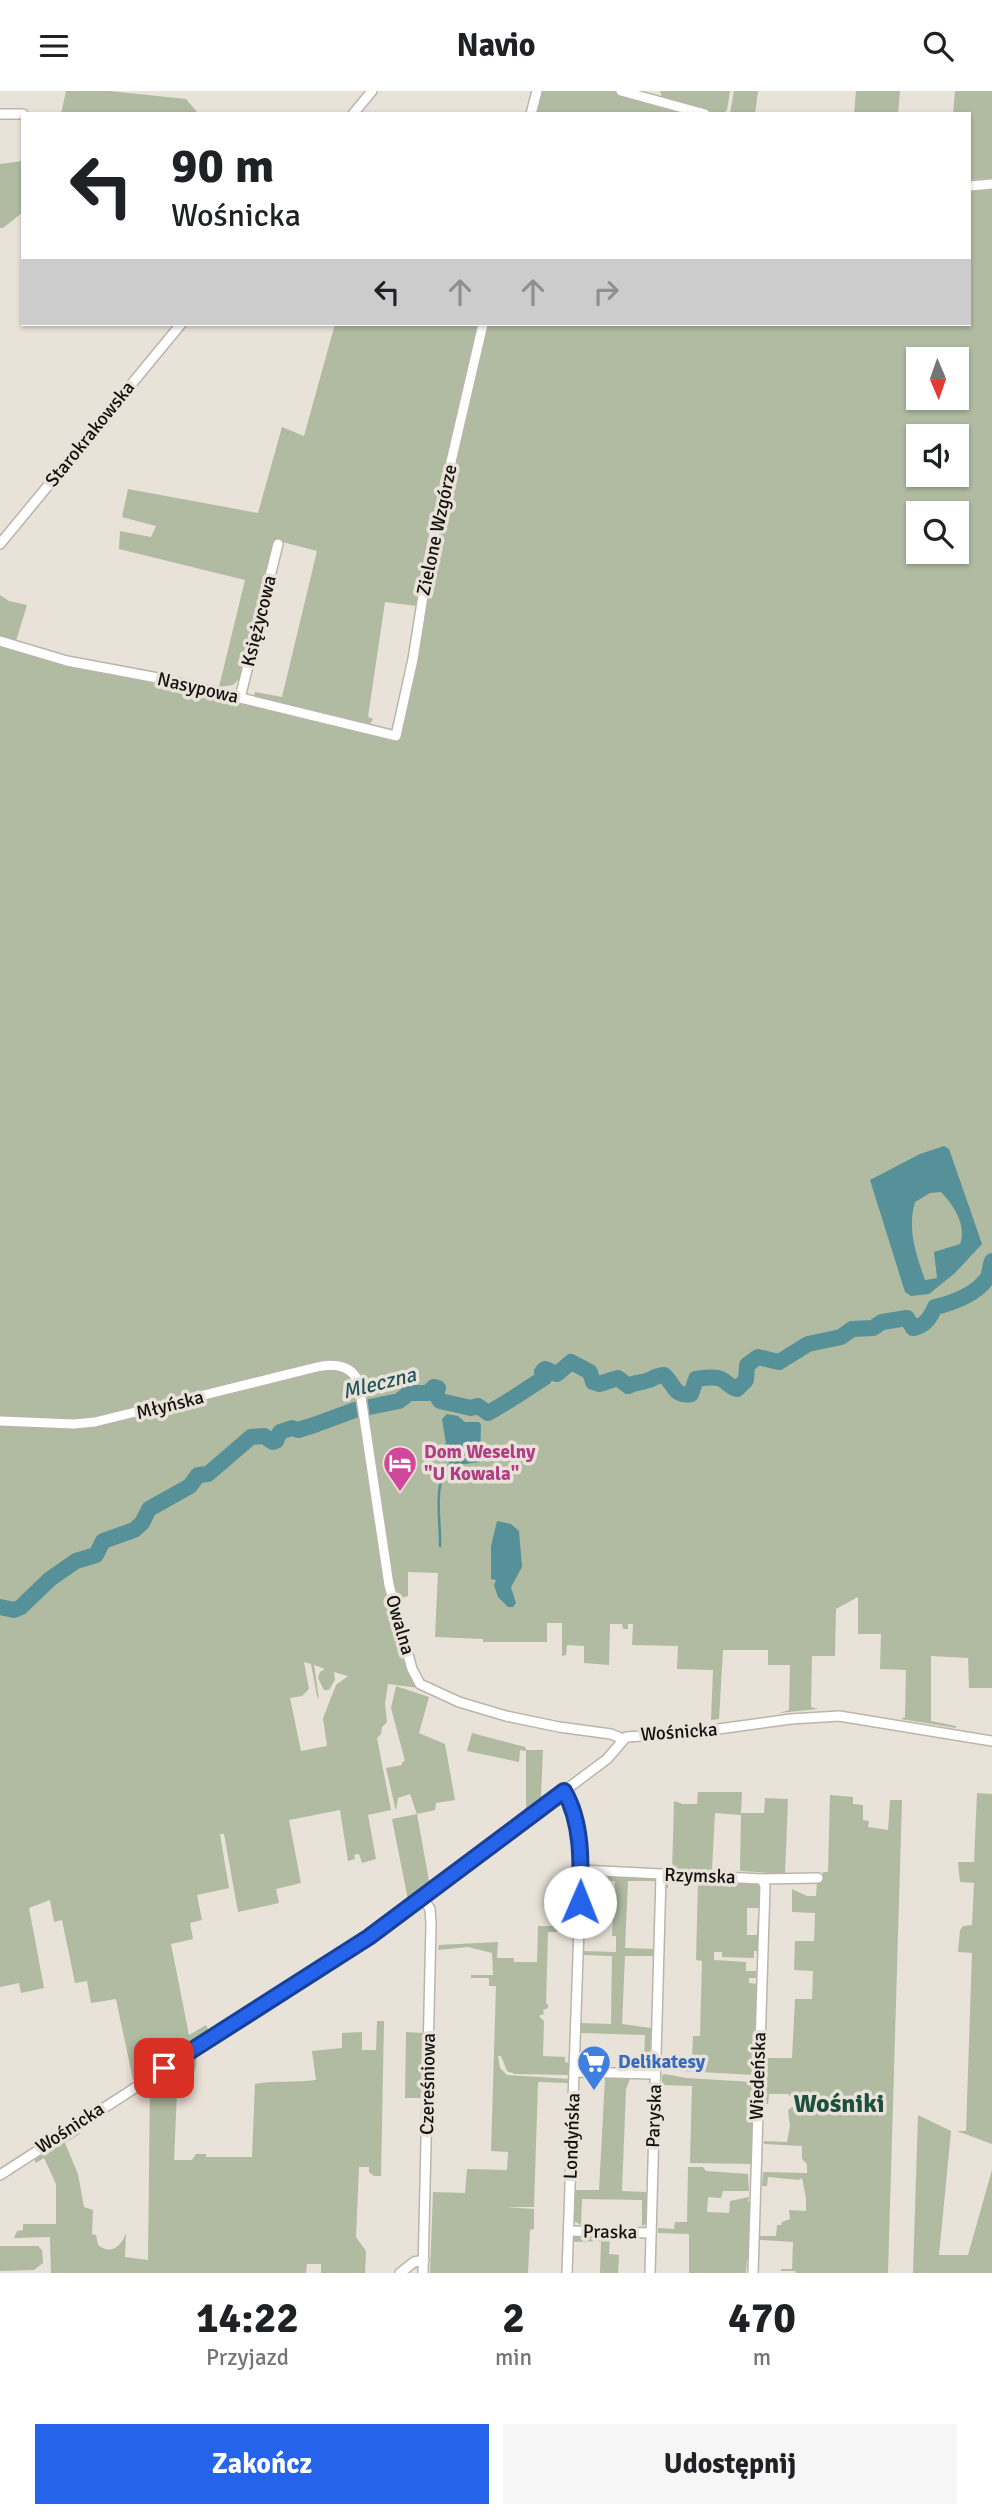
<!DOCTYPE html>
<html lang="pl">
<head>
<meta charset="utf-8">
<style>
  :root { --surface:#fff; --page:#f6f6f6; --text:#202124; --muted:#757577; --accent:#2563eb }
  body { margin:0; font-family:Signika,sans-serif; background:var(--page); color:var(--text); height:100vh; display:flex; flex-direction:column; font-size:26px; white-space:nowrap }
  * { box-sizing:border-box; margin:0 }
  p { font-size:23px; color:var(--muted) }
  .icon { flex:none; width:38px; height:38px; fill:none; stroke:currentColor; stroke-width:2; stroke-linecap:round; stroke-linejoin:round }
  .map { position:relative; height:2182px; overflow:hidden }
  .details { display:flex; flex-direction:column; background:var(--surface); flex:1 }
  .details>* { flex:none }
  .hud { position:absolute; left:21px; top:21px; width:950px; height:214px; border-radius:0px; box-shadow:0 2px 5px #0004; background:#fff; color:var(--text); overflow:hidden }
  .needle { width:46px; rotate:178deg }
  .fabs { position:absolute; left:906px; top:256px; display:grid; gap:14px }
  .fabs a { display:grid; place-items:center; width:63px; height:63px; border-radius:0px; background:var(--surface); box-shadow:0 2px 5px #0004; font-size:35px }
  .pin { position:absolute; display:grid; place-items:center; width:60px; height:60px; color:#fff; margin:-30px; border-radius:14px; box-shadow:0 4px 10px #0006 }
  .me { position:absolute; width:77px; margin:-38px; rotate:1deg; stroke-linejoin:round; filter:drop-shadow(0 0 5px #0008) }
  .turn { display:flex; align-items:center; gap:24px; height:147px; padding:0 35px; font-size:32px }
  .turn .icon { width:91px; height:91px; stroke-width:2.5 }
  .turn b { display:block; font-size:49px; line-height:60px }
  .lanes { display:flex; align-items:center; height:66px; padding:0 35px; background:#0003; justify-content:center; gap:35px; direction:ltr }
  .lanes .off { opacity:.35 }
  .eta { display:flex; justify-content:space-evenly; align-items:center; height:119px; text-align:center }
  .eta b { font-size:42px; font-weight:700; line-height:49px }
  .action { display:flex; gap:14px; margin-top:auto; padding:14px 35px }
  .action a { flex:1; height:80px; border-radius:0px; background:var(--accent); color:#fff; font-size:28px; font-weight:700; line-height:80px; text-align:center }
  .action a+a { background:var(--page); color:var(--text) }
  header { display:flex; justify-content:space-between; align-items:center; height:91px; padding:0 35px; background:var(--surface); font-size:32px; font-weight:700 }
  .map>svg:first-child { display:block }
  .green { fill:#b0bba1; fill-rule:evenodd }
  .water { fill:#569098; fill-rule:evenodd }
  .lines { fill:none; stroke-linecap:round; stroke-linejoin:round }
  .stream { stroke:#569098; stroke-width:2.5 }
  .river { stroke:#569098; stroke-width:16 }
  .minor-casing { stroke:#bbb4ab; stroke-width:12 }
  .minor { stroke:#fff; stroke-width:9 }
  .route-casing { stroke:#184099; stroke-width:18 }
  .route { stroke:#2563eb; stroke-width:12 }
  .labels { text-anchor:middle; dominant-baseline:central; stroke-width:7; stroke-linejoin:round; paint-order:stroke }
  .street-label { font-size:19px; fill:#14110e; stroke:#e9e2d8 }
  .hotel-label { font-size:19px; font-weight:bold; fill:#b23c85; stroke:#e9e2d8; text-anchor:start }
  .shop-label { font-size:19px; font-weight:bold; fill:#366cbe; stroke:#e9e2d8; text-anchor:start }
  .water-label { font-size:21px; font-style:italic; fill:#22555b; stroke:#e9e2d8 }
  .district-label { font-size:26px; font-weight:bold; fill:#1d4f40; stroke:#e9e2d8 }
</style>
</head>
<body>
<header><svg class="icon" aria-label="menu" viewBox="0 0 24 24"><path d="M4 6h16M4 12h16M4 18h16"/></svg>Navio<svg class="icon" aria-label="search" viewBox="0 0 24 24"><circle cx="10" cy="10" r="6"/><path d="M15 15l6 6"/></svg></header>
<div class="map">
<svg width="992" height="2182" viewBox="0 0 992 2182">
  <rect width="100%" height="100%" fill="#e9e2d8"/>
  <g class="green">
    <path d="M66,0H109L186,8L199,23H61Z"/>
    <path d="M534,0H614L685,23H528Z"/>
    <path d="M660,0H730L727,19L723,23H715L662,6Z"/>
    <path d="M734,0H758L755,23H730Z"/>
    <path d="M856,0H900L898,23H854Z"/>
    <path d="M955,0H992V87L970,89V23H953Z"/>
    <path d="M23,70V121L3,137H0V73Z"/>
    <path d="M992,96V1597H969L968,1567L931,1565V1630L956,1635V1637L901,1628L905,1626L906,1579L880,1578L881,1543H858V1506L836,1518L835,1565H812L811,1616L818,1618L779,1622L789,1619L790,1574H768V1559H723L719,1628L711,1629L713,1579L677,1578L678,1555L632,1554L633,1533H628V1538H623L622,1533H610L609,1574L584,1572V1555L567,1554L566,1564L562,1565V1532H547V1551H483V1548L435,1546L438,1482L408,1481V1505L396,1509L419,1597L388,1593L385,1612L387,1631L382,1636L381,1643L377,1647L391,1719L368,1724L376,1768L362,1772L359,1763L354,1764L355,1768L348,1770L340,1719L289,1729L301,1792L276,1798L279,1812L238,1821L224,1743H220L229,1797L197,1804L202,1829L190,1832L193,1848L171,1853L189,1944L206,1934L209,1940L133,1989L116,1908L91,1912L87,1890L75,1892L62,1829L54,1831L50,1809L29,1817L44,1897L21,1902L19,1892L0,1896V556L67,574L398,644L417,515L385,511L368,626L373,628L369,635L253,607L255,601L282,606L317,460L275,449L240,587L233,594L219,596L245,489L119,458L120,440L151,446L156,435L122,426L128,398L258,422L282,336L304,345L335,233H970V98ZM919,268H957V306H919ZM919,345H957V383H919ZM919,422H957V460H919ZM304,1571L311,1573L317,1605L319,1608L314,1574L325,1578L320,1581L318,1587L324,1599H329L335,1589L334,1581L348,1585L336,1594L323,1627L327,1655L301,1660L290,1607L302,1605L309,1598Z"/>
    <path d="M0,504L9,510L27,514L16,550L0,546Z"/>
    <path d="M396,1595L429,1606L419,1642L445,1653L455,1709L436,1712L435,1719L417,1723L429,1790L441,1782L442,1784L408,1809L392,1728L417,1723L410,1703L398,1707L396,1720L386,1677L402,1674V1671L405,1670L391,1617Z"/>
    <path d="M472,1642L525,1656L526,1659H543L541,1705L548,1703L488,1748L526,1717V1660L520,1659L519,1671L467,1660Z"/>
    <path d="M698,1701H742L741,1722H764L765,1707L788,1708L785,1783L740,1780L741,1724L715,1722L712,1779L728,1781L672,1782L674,1710L683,1713H697Z"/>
    <path d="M977,1702L992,1703V2053L957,2040H966L972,1862L958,1861L960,1839L963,1835L972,1834L974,1792L960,1791L958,1771H974Z"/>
    <path d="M830,1704L853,1706V1713L863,1714V1729L869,1730L868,1736L888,1739L890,1709H902L888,2182H796L795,2180H781V2178H792L793,2151L760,2149V2145H776L777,2134H781L782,2131L790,2128L789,2119L806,2120V2107L802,2087L799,2089L768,2086L767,2095H762L763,2081L807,2082V2073L802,2068V2055L764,2053V2050L787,2051L790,2035L788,2019L794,2015V2010L788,2003H769L768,2013H765V1996H763V1999L764,1961H766L767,1967H792L795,1908H812L813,1880L794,1879L795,1850H814L815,1822L792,1821V1798L807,1805H816L817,1790H822L823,1781H828Z"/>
    <path d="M589,1783L650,1786L656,1789L657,1793L654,1790H628L625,1857L654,1858L653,1865H625L622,1933L651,1937L650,1970L645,1976H641V1969H644L645,1944L581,1942L580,1967L583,1974H588V1976L582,1975L578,1971L581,1932L611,1933L612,1865L583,1864V1860L616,1861V1845H612L615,1790L586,1788Z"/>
    <path d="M667,1787L758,1790L762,1796L761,1817H747V1844H757L758,1825H760L759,1860H754V1867L722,1866V1861H714V1869L746,1871V1880H756V1887H749V1892L758,1893L754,1947L755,1984L662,1979V1968L692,1969L693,1945H700L702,1870L696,1869L698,1789L671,1788L668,1790V1797H665Z"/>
    <path d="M538,1835H557V1841H548L546,1913H548V1917L543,1919L544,1923L539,1925L544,1930L543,1965L565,1966V1971L570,1972V1984L515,1983L507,1980L501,1965H498L500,1977L507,1984L569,1988V1992L538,1991L534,2116H506L534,2118V2138L530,2139L528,2182H430L433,2101L465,2102L467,2078L507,2079L508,2061L491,2060L496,1895H489V1887H471V1884H493L492,1862L468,1856L438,1859L439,1854L498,1851L497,1867H514V1871H537Z"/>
    <path d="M377,1930H384L381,2085H374L369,2081V2076H359L356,2146L366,2160L365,2182H321V2173H307L306,2182H51L50,2146L14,2147L17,2140L23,2139V2133H56V2093L44,2067L36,2072L34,2068L78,2040L80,2043L65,2052L78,2083L84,2116L93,2119L92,2143L96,2144L98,2154C111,2164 121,2156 126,2142L125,2166L148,2169L150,1993L196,1964C198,1978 192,1995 177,2001L174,2069H192L196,2063H206V2066H252L255,1993C276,1989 295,1992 316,1989L312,1960L342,1957V1942L362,1941V1959H376Z"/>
    <path d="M406,1941L423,1942L422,2007H405Z"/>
    <path d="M665,1983L686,1987L753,1991L755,1994L752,2073L690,2072L692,1995L662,1994V1984Z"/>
    <path d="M605,1987L630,1988L626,1998L622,2100L647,2101L646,2132L642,2136V2109L582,2108L581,2134L574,2130L575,2099H599Z"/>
    <path d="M918,2024L951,2040L939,2164H968L992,2079V2182H913Z"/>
    <path d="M688,2076H703L706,2080L748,2083L749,2100H723L721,2107L708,2106L707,2121L729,2122L730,2110L749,2106L748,2111H751L749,2168H747L746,2182H689V2143L658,2142V2137L674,2138L675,2131H687Z"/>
    <path d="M580,2144L610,2147L609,2163L619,2164L618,2182H600L601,2150L572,2151L573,2146Z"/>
    <path d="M0,2155H38L42,2159L43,2172L34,2179L0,2180Z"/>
  </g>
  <g class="water">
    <path d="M944,1055L949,1058L982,1153L955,1182L929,1203L911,1205L905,1201L870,1089L920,1063ZM941,1101C954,1114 967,1135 960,1153L934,1161L937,1187L925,1189C916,1163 907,1138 915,1111L930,1102Z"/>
    <path d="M447,1323L458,1325L465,1331H479L481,1334L480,1371L458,1374L449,1372L442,1328Z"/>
    <path d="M497,1430L511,1433L519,1440L522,1476L511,1496L516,1512L513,1516H508L498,1506L494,1494L496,1489L491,1488V1455Z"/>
  </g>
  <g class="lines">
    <path class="stream" d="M440,1455C441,1432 432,1390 450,1373"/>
    <path class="river" d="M0,1516L14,1519L21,1516L50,1488L76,1470L96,1464L103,1450L134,1439L142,1432L149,1418L190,1395L198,1384L208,1383L251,1346L264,1345L273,1351L276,1350L280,1341L292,1337L298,1339L314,1334L355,1319L399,1310L409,1302H428L434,1296L438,1297L436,1303L440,1310L471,1317L478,1315L488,1322C508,1311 525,1299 544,1287L542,1281L545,1278L557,1283L571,1271L590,1281L593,1291L599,1293L618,1287L628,1295C636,1291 642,1292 649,1289C655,1287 657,1284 664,1284C675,1294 674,1306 691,1303L696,1288C704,1287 714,1285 721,1288C728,1291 729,1296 737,1298L746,1289L747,1274L758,1266L779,1271L808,1253L841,1246L852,1238L873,1237L882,1231L907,1227L913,1237C925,1235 930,1227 935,1216C953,1212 977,1203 988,1186C990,1182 990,1174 992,1170"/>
    <g class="minor-casing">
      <g id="minor">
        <path d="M621,0L705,23"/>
        <path d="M0,23H23"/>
        <path d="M353,23L372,0"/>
        <path d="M531,23L537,0"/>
        <path d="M970,95L992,93"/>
        <path d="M0,453L181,233"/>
        <path d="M0,550L67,570L163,588L396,645L413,568L430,461L483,233"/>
        <path d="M240,607L278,453"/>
        <path d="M0,1330L74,1333L95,1331L317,1276C334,1272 353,1274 359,1293L389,1494L412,1578L420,1593L459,1611L506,1625L559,1636L611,1643L623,1648"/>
        <path d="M564,1700C578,1723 580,1753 581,1779L567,2182"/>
        <path d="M581,1779L762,1788L818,1787"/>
        <path d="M423,1807L430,1818L431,1833L423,2182"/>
        <path d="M574,1981L655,1983"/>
        <path d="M0,2084L369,1846L607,1668L626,1646L689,1642L791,1628L839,1625L992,1650"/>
        <path d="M569,2140L651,2142"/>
        <path d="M400,2182L414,2171L424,2169"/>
        <path d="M650,2182L661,1784"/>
        <path d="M753,2182L765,1795L762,1788"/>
      </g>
    </g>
    <use href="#minor" class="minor"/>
  </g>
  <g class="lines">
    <g class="route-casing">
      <path id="route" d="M164,1977L369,1846L564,1700C583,1732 581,1775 580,1811"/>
    </g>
    <use href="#route" class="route"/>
  </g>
  <defs>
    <g id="hotel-pin" transform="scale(1.75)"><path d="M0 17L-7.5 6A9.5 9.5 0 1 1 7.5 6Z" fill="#d1479c" stroke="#e9e2d8"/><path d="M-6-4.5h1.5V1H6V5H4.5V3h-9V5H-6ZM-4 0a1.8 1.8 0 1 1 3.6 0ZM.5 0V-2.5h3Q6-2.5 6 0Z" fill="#fff"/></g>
    <g id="supermarket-pin" transform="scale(1.75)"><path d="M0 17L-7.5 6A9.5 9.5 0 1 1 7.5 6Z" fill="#3f7fe0" stroke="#e9e2d8"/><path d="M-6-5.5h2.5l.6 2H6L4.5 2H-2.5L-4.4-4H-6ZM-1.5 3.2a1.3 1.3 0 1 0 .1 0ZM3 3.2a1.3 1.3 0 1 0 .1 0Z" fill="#fff"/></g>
  </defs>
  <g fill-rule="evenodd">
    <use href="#hotel-pin" x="400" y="1372"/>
    <use href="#supermarket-pin" x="594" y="1971"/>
  </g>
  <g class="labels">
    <g class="street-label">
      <text transform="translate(90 343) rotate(-51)">Starokrakowska</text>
      <text transform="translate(437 439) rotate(-78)">Zielone Wzgórze</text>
      <text transform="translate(259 530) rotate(-76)">Księżycowa</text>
      <text transform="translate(198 597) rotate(13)">Nasypowa</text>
      <text transform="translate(170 1314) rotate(-14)">Młyńska</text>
      <text transform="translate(400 1534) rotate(74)">Owalna</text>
      <text transform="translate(679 1641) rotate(-4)">Wośnicka</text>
      <text transform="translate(700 1785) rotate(2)">Rzymska</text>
      <text transform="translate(758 1985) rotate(-88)">Wiedeńska</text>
      <text transform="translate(428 1993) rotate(-89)">Czereśniowa</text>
      <text transform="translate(654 2025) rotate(-88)">Paryska</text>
      <text transform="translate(70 2037) rotate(-33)">Wośnicka</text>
      <text transform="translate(572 2045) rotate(-88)">Londyńska</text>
      <text transform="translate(610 2141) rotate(1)">Praska</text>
    </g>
    <g class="hotel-label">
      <text x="424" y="1361">Dom Weselny<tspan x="424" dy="22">"U Kowala"</tspan></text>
    </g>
    <g class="shop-label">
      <text x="618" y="1971">Delikatesy</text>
    </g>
    <g class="water-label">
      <text transform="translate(379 1292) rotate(-14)">Mleczna</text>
    </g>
    <g class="district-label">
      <text x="839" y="2013">Wośniki</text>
    </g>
  </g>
</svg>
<div class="fabs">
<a><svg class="needle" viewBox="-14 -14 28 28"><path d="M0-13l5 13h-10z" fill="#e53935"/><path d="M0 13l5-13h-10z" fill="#757577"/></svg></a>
<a><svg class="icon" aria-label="sound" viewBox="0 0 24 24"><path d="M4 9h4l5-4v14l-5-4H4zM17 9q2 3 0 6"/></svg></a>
<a><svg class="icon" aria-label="search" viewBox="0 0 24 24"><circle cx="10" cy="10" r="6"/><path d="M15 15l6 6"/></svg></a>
</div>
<div class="pin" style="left:164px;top:1977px;background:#d93025"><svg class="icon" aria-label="arrive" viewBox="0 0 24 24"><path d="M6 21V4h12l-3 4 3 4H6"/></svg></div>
<svg class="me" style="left:580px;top:1811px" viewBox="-20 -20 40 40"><circle r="19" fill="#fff"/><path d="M0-13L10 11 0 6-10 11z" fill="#2563eb"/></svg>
<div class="hud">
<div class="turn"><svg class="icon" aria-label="left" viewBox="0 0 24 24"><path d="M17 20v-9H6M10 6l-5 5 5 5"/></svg><div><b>90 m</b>Wośnicka</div></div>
<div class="lanes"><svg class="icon" aria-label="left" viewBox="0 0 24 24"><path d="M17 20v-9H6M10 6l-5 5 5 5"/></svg><svg class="icon off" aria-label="ahead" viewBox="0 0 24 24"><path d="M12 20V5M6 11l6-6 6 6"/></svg><svg class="icon off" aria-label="ahead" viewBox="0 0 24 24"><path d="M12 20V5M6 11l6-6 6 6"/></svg><svg class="icon off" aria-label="right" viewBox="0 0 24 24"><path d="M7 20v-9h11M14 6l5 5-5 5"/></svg></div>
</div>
</div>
<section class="details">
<div class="eta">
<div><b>14:22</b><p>Przyjazd</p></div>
<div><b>2</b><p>min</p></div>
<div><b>470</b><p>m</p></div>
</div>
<div class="action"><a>Zakończ</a><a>Udostępnij</a></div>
</section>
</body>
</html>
